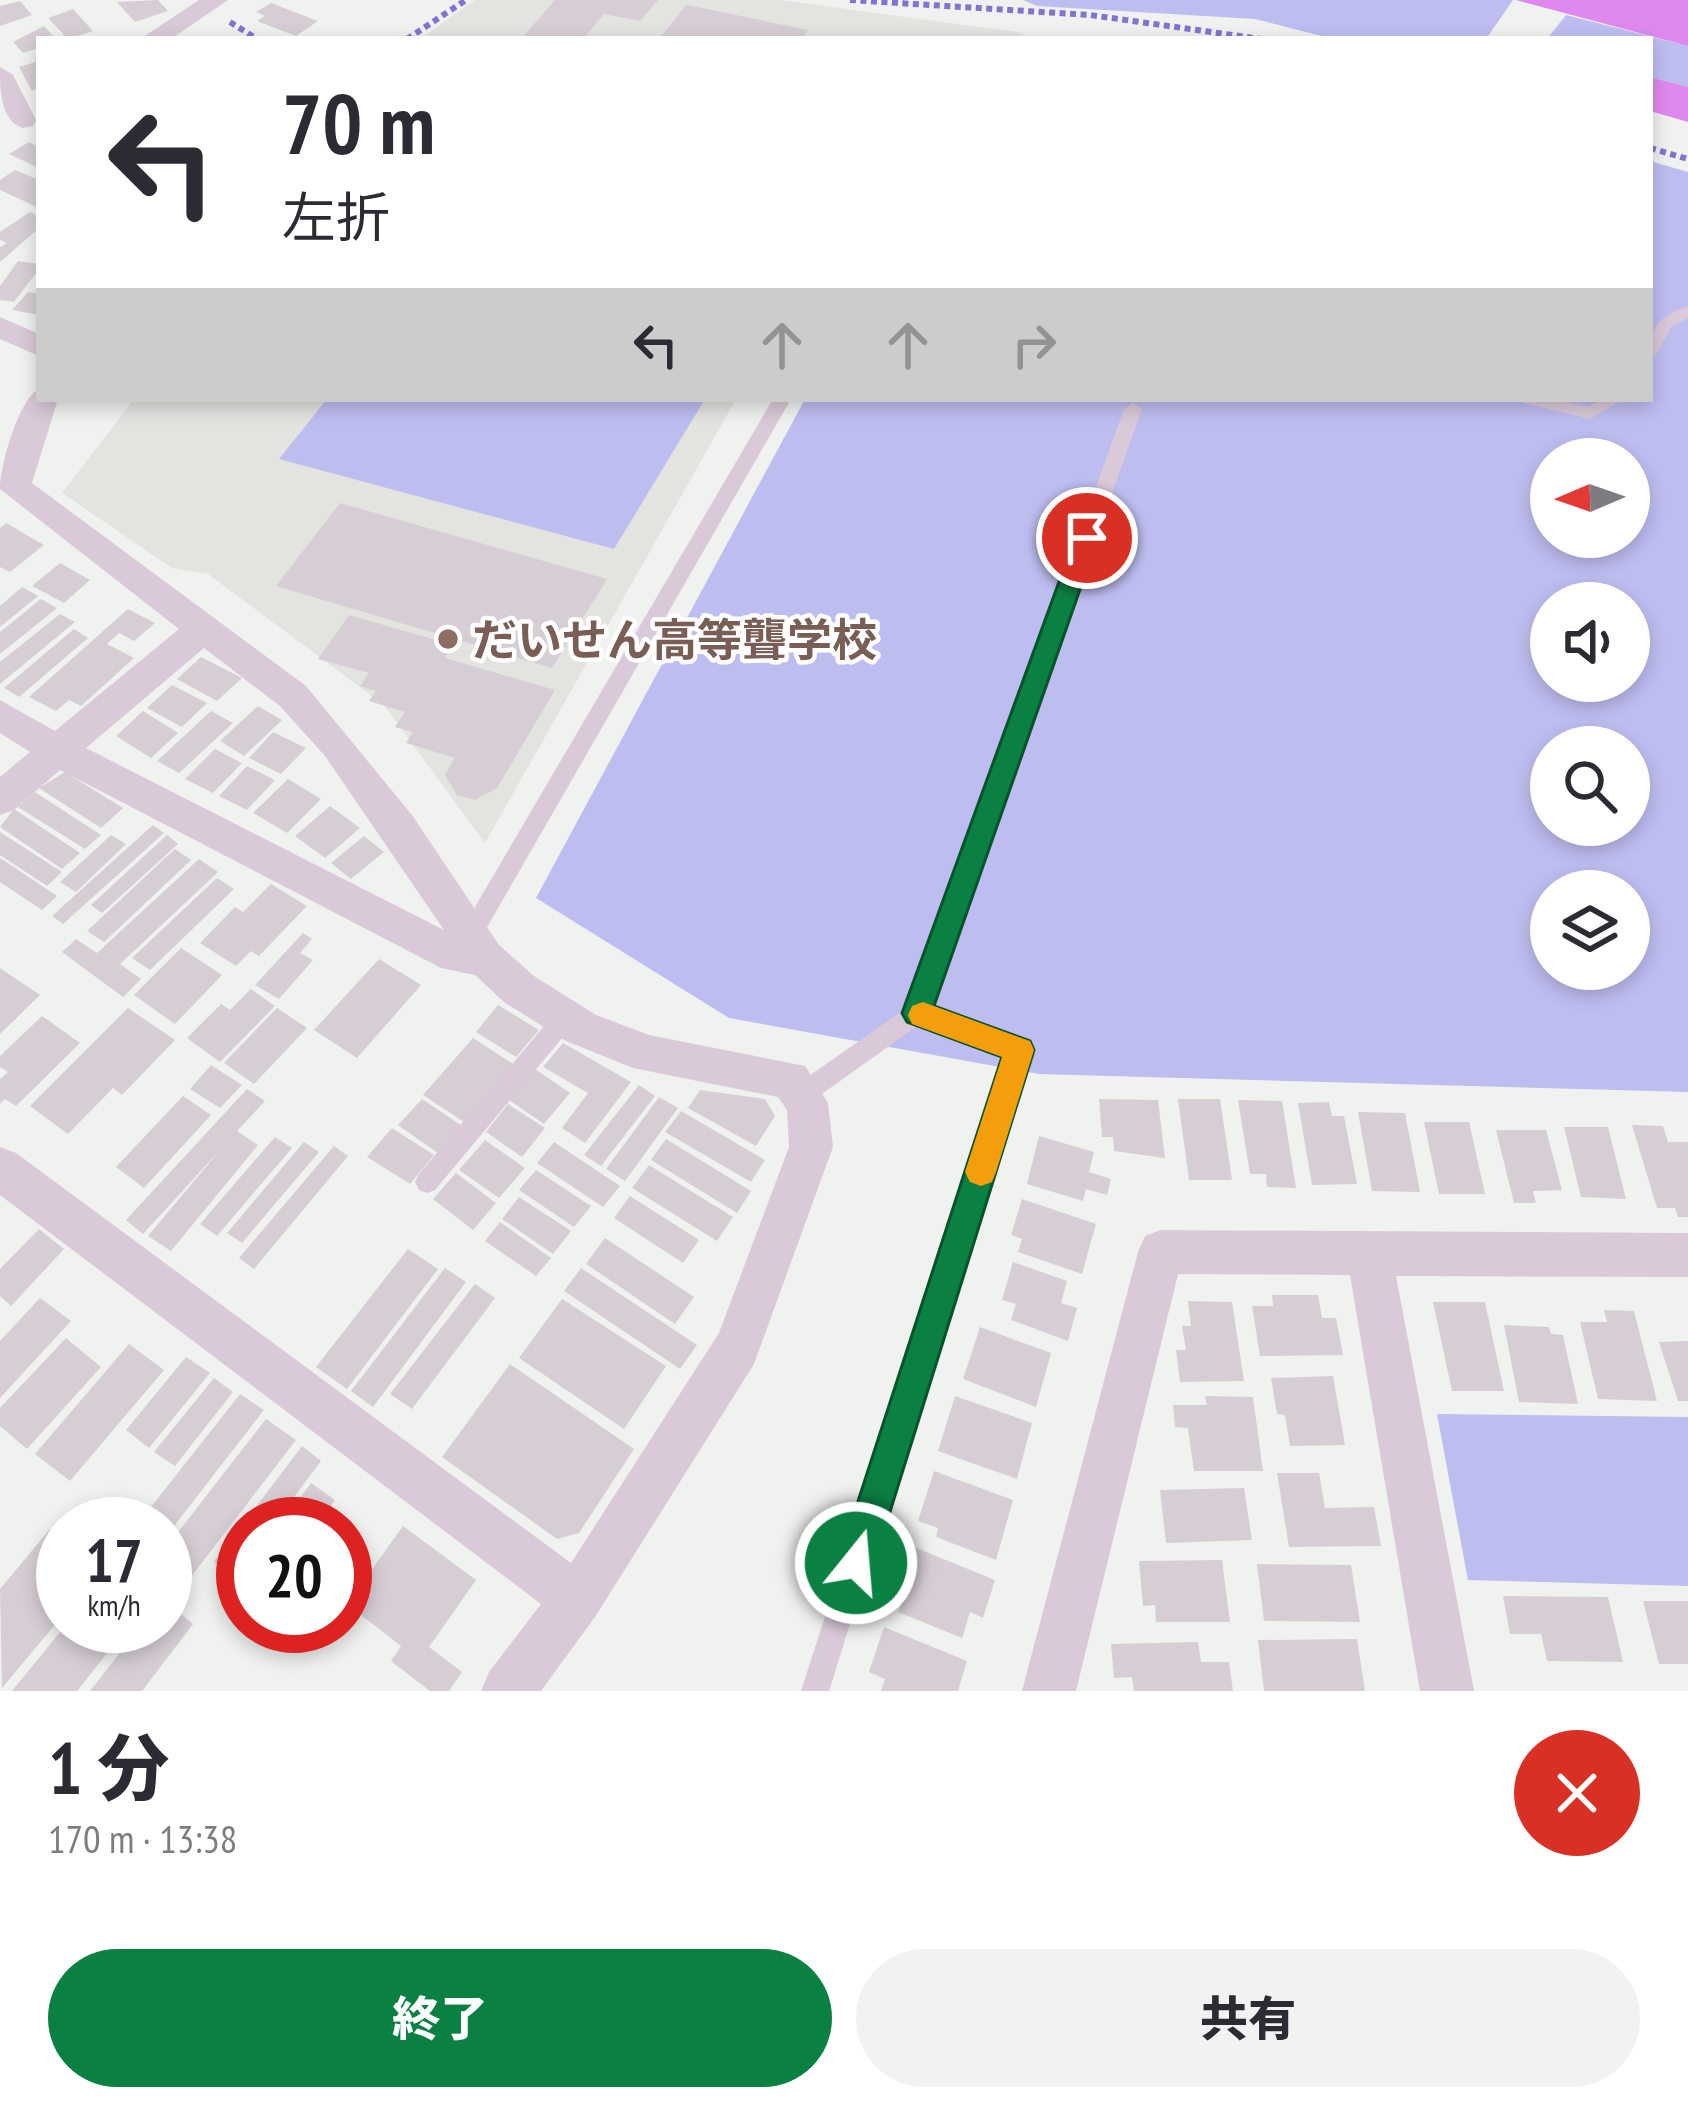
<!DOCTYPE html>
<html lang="ja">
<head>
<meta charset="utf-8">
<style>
  :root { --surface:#fff; --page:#f2f2f3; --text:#2b2b33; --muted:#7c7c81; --accent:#0b8043 }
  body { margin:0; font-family:"PT Sans Narrow","Noto Sans JP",sans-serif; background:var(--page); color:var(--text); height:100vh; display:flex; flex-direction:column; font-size:45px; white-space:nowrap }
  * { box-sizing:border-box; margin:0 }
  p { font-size:39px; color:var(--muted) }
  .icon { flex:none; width:66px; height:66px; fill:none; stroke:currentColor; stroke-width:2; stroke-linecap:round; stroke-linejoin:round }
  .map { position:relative; height:1691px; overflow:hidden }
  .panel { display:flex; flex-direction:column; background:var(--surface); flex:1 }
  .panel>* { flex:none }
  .guide { position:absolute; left:36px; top:36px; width:1617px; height:366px; border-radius:0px; box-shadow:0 6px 18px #0003; background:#fff; color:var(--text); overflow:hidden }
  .needle { width:78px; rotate:268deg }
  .fabs { position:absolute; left:1530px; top:438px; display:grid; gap:24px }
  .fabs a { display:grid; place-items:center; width:120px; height:120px; border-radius:50%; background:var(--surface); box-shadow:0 6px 18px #0003; font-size:60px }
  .speed { position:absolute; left:36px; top:1497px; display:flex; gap:24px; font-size:60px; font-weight:700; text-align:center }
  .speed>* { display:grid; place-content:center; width:156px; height:156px; border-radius:50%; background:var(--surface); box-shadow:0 6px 18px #0003; line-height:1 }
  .speed small { font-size:30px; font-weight:400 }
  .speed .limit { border:18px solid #d22; background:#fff; color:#111 }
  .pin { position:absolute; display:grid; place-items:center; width:102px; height:102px; color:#fff; margin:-51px; border:6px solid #fff; border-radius:50%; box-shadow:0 3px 12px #0007 }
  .me { position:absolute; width:132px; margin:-66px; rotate:17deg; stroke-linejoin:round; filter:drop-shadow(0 0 9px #0008) }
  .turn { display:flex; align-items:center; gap:42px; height:252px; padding:0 48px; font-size:54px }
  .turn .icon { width:156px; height:156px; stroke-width:2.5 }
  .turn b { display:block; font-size:84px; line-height:102px }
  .lanes { display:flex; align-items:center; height:114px; padding:0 48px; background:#0003; justify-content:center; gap:60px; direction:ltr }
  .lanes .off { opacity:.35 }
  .round { display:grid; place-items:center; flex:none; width:126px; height:126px; border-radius:63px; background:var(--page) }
  .summary { display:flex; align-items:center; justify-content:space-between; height:204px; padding:0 48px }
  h1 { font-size:72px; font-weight:800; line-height:90px }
  .button { display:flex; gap:24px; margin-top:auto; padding:24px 48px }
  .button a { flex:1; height:138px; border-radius:72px; background:var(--accent); color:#fff; font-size:48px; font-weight:800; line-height:138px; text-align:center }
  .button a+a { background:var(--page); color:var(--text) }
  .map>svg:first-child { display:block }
  .education { fill:#e3e3e0 }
  .green { fill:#bebdf0; fill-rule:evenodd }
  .water { fill:#df89ef }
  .building { fill:#d7ced5 }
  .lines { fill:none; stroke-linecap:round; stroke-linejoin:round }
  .path { stroke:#8174d0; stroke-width:6; stroke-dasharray:6 4.5; stroke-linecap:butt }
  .lane { fill:#dac9d8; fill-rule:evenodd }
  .street { fill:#dac9d8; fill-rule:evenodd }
  .route { fill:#0b8043; stroke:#07532c; stroke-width:3 }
  .slow { fill:#f59e0b }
  .education-dot { fill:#8d6e63; stroke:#fff; stroke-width:4.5 }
  .labels { text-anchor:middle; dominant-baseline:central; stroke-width:9; stroke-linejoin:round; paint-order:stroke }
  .education-label { font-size:45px; font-weight:bold; fill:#785e54; stroke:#fff; text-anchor:start }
</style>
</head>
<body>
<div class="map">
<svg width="1688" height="1691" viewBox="0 0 1688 1691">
  <rect width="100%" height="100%" fill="#f0f2ef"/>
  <g class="education">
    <path d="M475,0H780L1024,33L1022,39H420Z"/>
    <path d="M134,399H736L485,843L384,705L208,574L172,568L62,493Z"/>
  </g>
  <g class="green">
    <path d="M1023,0H1513L1486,39H1333L1255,19L1037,6Z"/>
    <path d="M1566,15L1688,46V87L1650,77V39H1547Z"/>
    <path d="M1650,161L1688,172V1092L1039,1074L729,1018L536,898L805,399H1650ZM1551,459H1629V537H1551ZM1551,603H1629V681H1551ZM1551,747H1629V825H1551ZM1551,891H1629V969H1551Z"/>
    <path d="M327,399H705L614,549L279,459Z"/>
    <path d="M1437,1414L1688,1417V1586L1468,1580Z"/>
  </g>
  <g class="water">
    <path d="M1516,0H1688V46Z"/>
    <path d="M1650,77L1688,87V122L1650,111Z"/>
  </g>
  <g class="building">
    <path d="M158,0L168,11L135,22L117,2Z"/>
    <path d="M555,0H658L640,21L604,14L583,39H521Z"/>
    <path d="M20,1L32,15L0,26V6Z"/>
    <path d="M271,3L318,21L296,36L257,21L265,16L256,12Z"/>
    <path d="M686,5L712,10L808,30L802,39H659Z"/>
    <path d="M73,9L93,31L68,39L48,18Z"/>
    <path d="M44,26L56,39H39V48L23,53L13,42Z"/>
    <path d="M39,61V88L32,91L19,67Z"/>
    <path d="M29,142L39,147V168L9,154Z"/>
    <path d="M15,170L39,180V208L0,190V180Z"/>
    <path d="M30,212L39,216V228L0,262V247L7,243L0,240V232Z"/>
    <path d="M18,261L39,264V269L14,302L0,300V286Z"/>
    <path d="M28,292L39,294V315L12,310Z"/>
    <path d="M340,503L607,579L552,668L276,586Z"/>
    <path d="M6,523L44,545L10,572L0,567V528Z"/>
    <path d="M60,563L90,580L64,603L32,586Z"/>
    <path d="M22,587L38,596L0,627V606Z"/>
    <path d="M41,599L57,608L0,654V632Z"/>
    <path d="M128,609L155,623L134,641L119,633L107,644L134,658L81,706L69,700L56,711L29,697Z"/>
    <path d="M60,614L75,622L0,684V662Z"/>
    <path d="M349,615L453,645L445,658L555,690L497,788L475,800L457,795L445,775L455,758L406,743L413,732L395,727L405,712L369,701L376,691L360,686L369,673L318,659Z"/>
    <path d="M74,629L88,638L19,697L4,688Z"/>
    <path d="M201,657L242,678L217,701L177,679Z"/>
    <path d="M172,685L207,703L182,727L147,708Z"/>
    <path d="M258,706L282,720L244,756L220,741Z"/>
    <path d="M143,711L178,733L151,758L116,736Z"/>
    <path d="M211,711L233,723L179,773L157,761Z"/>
    <path d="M273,732L306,748L281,774L249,758Z"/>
    <path d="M215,749L242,763L213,793L185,779Z"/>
    <path d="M247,766L275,780L247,810L219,796Z"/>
    <path d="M65,772L123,808L101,828L39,788Z"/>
    <path d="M288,779L321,799L287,833L253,813Z"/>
    <path d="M35,792L101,835L85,849L18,807Z"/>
    <path d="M330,806L360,828L325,858L295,836Z"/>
    <path d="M14,809L80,853L62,869L0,827Z"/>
    <path d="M153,825L164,833L63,924L52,916Z"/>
    <path d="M0,832L62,872L47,886L0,855Z"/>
    <path d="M111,835L126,844L76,892L60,882Z"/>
    <path d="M167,835L178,844L102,913L91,905Z"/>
    <path d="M364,836L384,852L351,879L331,863Z"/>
    <path d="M175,849L191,860L104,942L87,931Z"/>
    <path d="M0,858L57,896L42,910L0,882Z"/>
    <path d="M199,859L218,872L120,964L141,979L123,997L62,952L76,939L97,953Z"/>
    <path d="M217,878L234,889L150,970L132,958Z"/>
    <path d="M271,884L307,906L259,956L251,951L236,966L200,943L235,907L243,912Z"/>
    <path d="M303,933L312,939L300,953L313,960L279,999L255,985Z"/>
    <path d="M181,948L222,975L175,1024L134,995Z"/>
    <path d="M379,959L421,985L357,1058L314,1030Z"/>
    <path d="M0,968L40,995L0,1034Z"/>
    <path d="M251,989L275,1006L220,1062L187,1038L221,1004L230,1010Z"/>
    <path d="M498,1005L539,1030L516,1057L476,1032Z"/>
    <path d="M128,1008L175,1040L122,1095L113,1088L68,1134L30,1106Z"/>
    <path d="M277,1008L307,1028L254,1084L224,1063Z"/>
    <path d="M42,1016L80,1043L16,1106L5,1099L0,1104V1079L8,1072L0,1067V1056Z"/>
    <path d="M473,1038L516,1066L467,1124L423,1095Z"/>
    <path d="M563,1043L631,1082L585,1143L562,1128L588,1093L543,1067Z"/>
    <path d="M211,1065L242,1085L220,1108L190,1089Z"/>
    <path d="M535,1069L570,1093L544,1124L509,1100Z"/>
    <path d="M639,1085L655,1096L601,1166L584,1155Z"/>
    <path d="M247,1089L265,1101L237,1131L258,1145L171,1251L148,1236L220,1150L143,1234L126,1220Z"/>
    <path d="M700,1090L765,1099L775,1116L756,1146L688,1108Z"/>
    <path d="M183,1096L211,1115L144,1188L116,1167Z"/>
    <path d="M659,1097L678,1108L625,1181L606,1169Z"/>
    <path d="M422,1099L462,1126L438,1153L398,1125Z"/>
    <path d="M1099,1099L1158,1100L1165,1158L1114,1151L1113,1137H1102Z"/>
    <path d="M1178,1099H1220L1232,1180H1189Z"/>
    <path d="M1238,1100L1282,1101L1296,1188L1267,1187L1266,1174H1250Z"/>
    <path d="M1329,1102L1332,1116H1344L1357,1184L1312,1185L1298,1103Z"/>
    <path d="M508,1104L545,1128L522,1157L486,1132Z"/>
    <path d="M681,1111L765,1160L751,1182L665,1132Z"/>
    <path d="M1358,1112L1405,1113L1420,1192L1372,1191Z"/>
    <path d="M1424,1122H1469L1485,1194H1439Z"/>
    <path d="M1632,1125L1663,1126L1668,1142H1688V1217H1678L1675,1208H1657Z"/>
    <path d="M1564,1127H1608L1626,1199L1581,1197Z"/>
    <path d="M392,1128L434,1155L410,1184L367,1157Z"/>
    <path d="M1496,1130H1546L1562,1190L1533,1191L1536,1203H1514Z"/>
    <path d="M1039,1136L1094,1152L1089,1172L1111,1179L1107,1195L1086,1189L1083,1201L1027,1184Z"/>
    <path d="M275,1137L292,1148L217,1236L200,1224Z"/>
    <path d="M666,1139L751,1191L737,1213L651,1160Z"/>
    <path d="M485,1140L525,1168L499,1198L459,1170Z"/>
    <path d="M304,1142L319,1152L242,1243L227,1233Z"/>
    <path d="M554,1142L620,1186L603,1207L537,1163Z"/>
    <path d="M334,1146L348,1156L254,1269L239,1258Z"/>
    <path d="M649,1165L733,1217L717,1241L632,1188Z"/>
    <path d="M536,1170L591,1206L574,1227L519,1190Z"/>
    <path d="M456,1173L496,1203L473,1230L433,1199Z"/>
    <path d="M630,1196L699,1240L683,1263L614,1218Z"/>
    <path d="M519,1197L571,1231L553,1254L502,1219Z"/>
    <path d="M1022,1199L1096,1224L1082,1274L1018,1252L1022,1239L1011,1235Z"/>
    <path d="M500,1222L551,1258L536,1276L485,1241Z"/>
    <path d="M39,1229L64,1249L11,1306L0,1296V1269Z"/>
    <path d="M605,1238L694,1297L675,1324L586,1264Z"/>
    <path d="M408,1249L438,1269L347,1389L316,1367Z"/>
    <path d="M1013,1262L1067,1281L1061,1303L1077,1308L1068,1341L1011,1320L1016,1304L1002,1300Z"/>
    <path d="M445,1268L466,1282L373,1407L351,1391Z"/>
    <path d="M581,1268L697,1345L680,1369L564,1291Z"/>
    <path d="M475,1284L495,1298L412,1409L390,1394Z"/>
    <path d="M1272,1295H1318L1322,1318H1336L1343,1355L1260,1356L1252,1306H1273Z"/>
    <path d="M40,1298L71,1321L0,1398V1341Z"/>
    <path d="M562,1299L666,1366L624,1429L519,1358Z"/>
    <path d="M1188,1301L1232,1302L1244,1381L1180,1382L1176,1350H1186L1182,1326H1191Z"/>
    <path d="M1433,1302H1485L1504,1391H1452Z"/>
    <path d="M1604,1310L1634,1311L1657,1401L1598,1399L1580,1322H1607Z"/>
    <path d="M1504,1325L1549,1327L1551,1334L1563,1335L1578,1404L1519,1402Z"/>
    <path d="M980,1327L1051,1353L1036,1407L963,1379Z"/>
    <path d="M66,1338L101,1367L27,1449L0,1426V1408Z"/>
    <path d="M1688,1341V1401H1678L1659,1342Z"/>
    <path d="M129,1344L164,1370L70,1481L35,1454Z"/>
    <path d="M186,1357L210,1373L149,1448L126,1430Z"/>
    <path d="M510,1364L634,1449L579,1533L557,1539L442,1457Z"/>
    <path d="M1333,1376L1345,1445L1290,1446L1285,1415L1277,1414L1271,1378Z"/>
    <path d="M214,1378L233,1392L175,1466L154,1452Z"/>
    <path d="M240,1394L264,1410L171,1530L147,1512Z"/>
    <path d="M955,1396L1032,1423L1017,1479L938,1451Z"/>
    <path d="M1205,1396L1253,1397L1263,1471H1194L1188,1428L1175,1427L1173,1405H1207Z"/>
    <path d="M266,1419L296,1440L191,1577L165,1556V1549Z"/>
    <path d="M302,1446L321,1461L274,1524H243Z"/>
    <path d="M934,1471L1013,1500L996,1560L936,1537L938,1528L918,1521Z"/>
    <path d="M1277,1473H1319L1325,1508L1374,1507L1381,1546L1289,1547Z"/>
    <path d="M311,1483L335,1500L318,1524H281Z"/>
    <path d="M1244,1488L1252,1540L1166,1543L1160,1490Z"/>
    <path d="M243,1524V1566L234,1578L214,1562Z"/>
    <path d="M403,1526L476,1580L429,1647L462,1672L449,1691H430L391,1661L401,1646L347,1604Z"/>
    <path d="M50,1529L63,1539V1615L2,1688L0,1589Z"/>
    <path d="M904,1543L995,1580L983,1618L970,1612L962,1638L898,1612L906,1593L890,1586Z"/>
    <path d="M1222,1560L1230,1622H1156L1155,1605L1143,1606L1139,1561Z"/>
    <path d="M1257,1564L1351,1565L1360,1622L1264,1621Z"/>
    <path d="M243,1574V1622L220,1605Z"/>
    <path d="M1503,1596L1608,1597L1623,1662L1547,1661L1541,1634H1510Z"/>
    <path d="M165,1601L193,1624L142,1691H90L141,1626H165Z"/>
    <path d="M1643,1601H1688V1664H1659Z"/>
    <path d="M65,1626H129L77,1691H12Z"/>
    <path d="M884,1627L967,1661L958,1691H881L885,1679L869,1672Z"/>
    <path d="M1357,1639L1365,1691H1264L1258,1640Z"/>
    <path d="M1198,1642L1201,1662H1229L1233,1691H1134L1132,1677L1114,1678L1111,1644Z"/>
  </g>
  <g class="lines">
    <g class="path">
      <path d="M850,0L1090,15L1261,39"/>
      <path d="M230,22L257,39"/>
      <path d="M407,39L466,0"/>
      <path d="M1650,148L1688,159"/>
    </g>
    <g class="lane">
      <path d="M1688,306V318L1671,327L1656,355L1650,356C1650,325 1659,317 1688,306Z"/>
      <path d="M773,399H791L478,943L470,945L462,943L459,936L462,929Z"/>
      <path d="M1521,399H1555L1588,407L1602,399H1624L1590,419L1524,403Z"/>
      <path d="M1133,403L1142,409L930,1008L1027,1043L1030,1050L829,1691H801L1006,1055L920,1024L812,1101L804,1104L796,1101L792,1093L796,1085L908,1007L1124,409Z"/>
      <path d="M565,1008L573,1011L576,1018L573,1025L435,1190L427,1193L419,1190L415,1182L419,1174L557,1011Z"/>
    </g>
    <g class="street">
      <path d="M199,0H228L171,39H140Z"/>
      <path d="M0,67L13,75L36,120L33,126L23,128C0,121 0,89 0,67Z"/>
      <path d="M0,317L39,334V356L0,339Z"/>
      <path d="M39,389V399H58L32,483L306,686L412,815L499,945L534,976L596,1015L649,1035L805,1066L828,1103L833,1147L754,1364L595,1617L541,1691H481L489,1672L541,1604L0,1195V1147L16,1153L571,1563L719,1333L789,1147L787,1110L778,1097L633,1068L566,1041L504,1002L475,975L441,968L60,770L14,810L0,815V777L30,752L0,733V700L55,731L179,629L0,489C0,466 19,398 39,389ZM204,648L280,706L325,756L444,930L86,748Z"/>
      <path d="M1161,1230L1688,1233V1277L1396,1276L1474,1691H1420L1350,1275L1178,1274L1076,1691H1022L1138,1252L1145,1236Z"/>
    </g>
  </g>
  <path class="route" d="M1087,530L1098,538L934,1006L1030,1041L1034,1050L874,1563L869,1576L856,1581L844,1576L838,1563L1002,1057L907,1022L902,1013L1075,538Z"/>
  <path class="slow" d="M923,1002L1030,1041L1034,1050L996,1172L992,1182L981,1186L970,1182L965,1172L1002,1057L912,1024L908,1015L912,1006Z"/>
  <circle class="education-dot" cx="448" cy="639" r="12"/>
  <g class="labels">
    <g class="education-label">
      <text x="472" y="639">だいせん高等聾学校</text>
    </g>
  </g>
</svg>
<div class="fabs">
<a><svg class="needle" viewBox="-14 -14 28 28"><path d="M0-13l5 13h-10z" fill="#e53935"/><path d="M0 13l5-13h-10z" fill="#7c7c81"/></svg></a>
<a><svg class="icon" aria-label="sound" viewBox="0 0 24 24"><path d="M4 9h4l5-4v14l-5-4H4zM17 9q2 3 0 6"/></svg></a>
<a><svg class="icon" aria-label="search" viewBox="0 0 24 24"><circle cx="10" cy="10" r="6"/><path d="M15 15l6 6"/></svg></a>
<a><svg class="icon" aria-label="layers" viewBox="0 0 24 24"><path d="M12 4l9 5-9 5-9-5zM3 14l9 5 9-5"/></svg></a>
</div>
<div class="speed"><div>17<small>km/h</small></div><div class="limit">20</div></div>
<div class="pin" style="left:1087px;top:538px;background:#d93025"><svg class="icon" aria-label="arrive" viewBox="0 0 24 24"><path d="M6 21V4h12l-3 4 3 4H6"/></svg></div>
<svg class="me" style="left:856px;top:1563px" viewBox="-20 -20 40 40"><circle r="17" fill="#0b8043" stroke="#fff" stroke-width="3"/><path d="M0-11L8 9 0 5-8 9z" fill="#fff"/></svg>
<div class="guide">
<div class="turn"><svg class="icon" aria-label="left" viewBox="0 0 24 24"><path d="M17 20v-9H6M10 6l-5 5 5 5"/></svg><div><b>70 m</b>左折</div></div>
<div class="lanes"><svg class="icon" aria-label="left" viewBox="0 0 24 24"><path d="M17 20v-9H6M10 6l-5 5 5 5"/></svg><svg class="icon off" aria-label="ahead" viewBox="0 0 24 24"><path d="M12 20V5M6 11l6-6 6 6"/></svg><svg class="icon off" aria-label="ahead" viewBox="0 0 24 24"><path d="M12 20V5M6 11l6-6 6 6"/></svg><svg class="icon off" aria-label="right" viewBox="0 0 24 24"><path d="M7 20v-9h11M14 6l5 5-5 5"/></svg></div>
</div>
</div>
<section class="panel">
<div class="summary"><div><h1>1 分</h1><p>170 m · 13:38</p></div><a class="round" style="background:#d93025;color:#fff"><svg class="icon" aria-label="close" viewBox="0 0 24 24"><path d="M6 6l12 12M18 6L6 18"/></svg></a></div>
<div class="button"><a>終了</a><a>共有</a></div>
</section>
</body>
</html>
